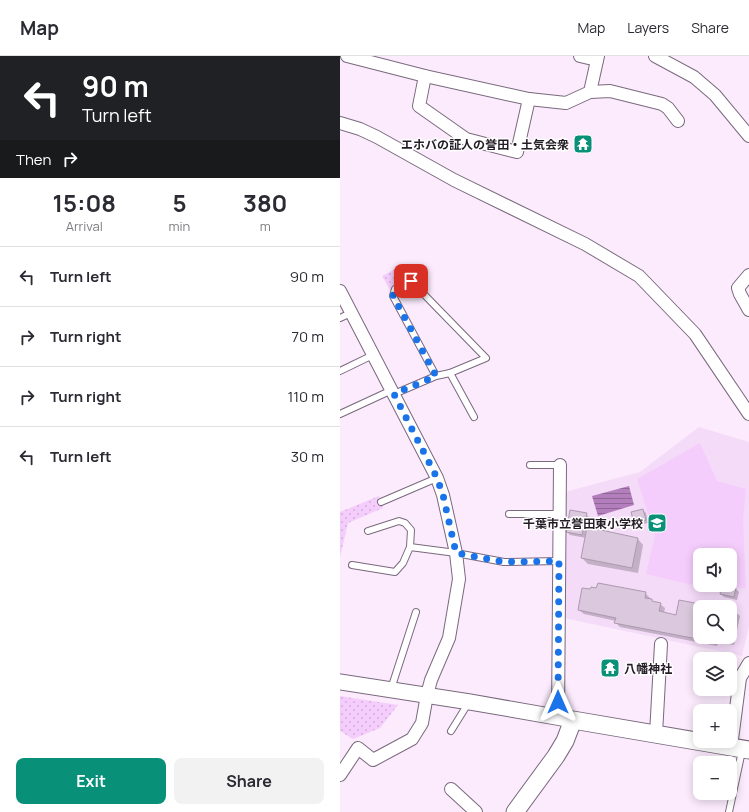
<!DOCTYPE html>
<html lang="en">
<head>
<meta charset="utf-8">
<style>
  :root { --surface:#fff; --page:#f2f2f3; --text:#2b2b33; --muted:#7c7c81; --line:#e1e1e2; --accent:#099079 }
  body { margin:0; font-family:Manrope,"Noto Sans JP",sans-serif; background:var(--page); color:var(--text); height:100vh; display:flex; flex-direction:column; font-size:15px; white-space:nowrap }
  * { box-sizing:border-box; margin:0 }
  p { font-size:13px; color:var(--muted) }
  .icon { flex:none; width:22px; height:22px; fill:none; stroke:currentColor; stroke-width:2; stroke-linecap:round; stroke-linejoin:round }
  .map { position:relative; flex:1; overflow:hidden }
  .sheet { display:flex; flex-direction:column; background:var(--surface); width:340px }
  .sheet>* { flex:none }
  .banner { background:#202124; color:#fff; overflow:hidden }
  .controls { position:absolute; left:353px; top:492px; display:grid; gap:8px }
  .controls a { display:grid; place-items:center; width:44px; height:44px; border-radius:8px; background:var(--surface); box-shadow:0 2px 10px #0003; font-size:20px }
  .pin { position:absolute; display:grid; place-items:center; width:34px; height:34px; color:#fff; margin:-17px; border-radius:8px; box-shadow:0 2px 6px #0006 }
  .me { position:absolute; width:44px; margin:-22px; rotate:0deg; stroke-linejoin:round; filter:drop-shadow(0 0 3px #0008) }
  .turn { display:flex; align-items:center; gap:14px; height:84px; padding:0 16px; font-size:18px }
  .turn .icon { width:52px; height:52px; stroke-width:2.5 }
  .turn b { display:block; font-size:28px; line-height:34px }
  .then { display:flex; align-items:center; height:38px; padding:0 16px; background:#0003; gap:8px; font-size:15px }
  .eta { display:flex; justify-content:space-evenly; align-items:center; height:68px; text-align:center }
  .eta b { font-size:24px; font-weight:700; line-height:28px }
  .cta { display:flex; gap:8px; margin-top:auto; padding:8px 16px }
  .cta a { flex:1; height:46px; border-radius:8px; background:var(--accent); color:#fff; font-size:16px; font-weight:700; line-height:46px; text-align:center }
  .cta a+a { background:var(--page); color:var(--text) }
  ul { padding:0; list-style:none }
  li { display:flex; align-items:center; gap:12px; height:60px; padding:0 16px; border-top:1px solid var(--line) }
  li div { flex:1 }
  li b { display:block; font-size:15px }
  li em { font-style:normal }
  header { display:flex; align-items:center; gap:24px; box-sizing:border-box; height:56px; padding:0 20px; background:var(--surface); border-bottom:1px solid var(--line) }
  header strong { font-size:19px }
  nav { display:flex; gap:22px; margin-inline-start:auto; font-size:14px }
  main { display:flex; flex:1; min-height:0 }
  .map>svg:first-child { display:block }
  .built { fill:#f4dbf8; fill-rule:evenodd }
  .park { fill:url(#park-dots) }
  .garden { fill:#f5cdfc }
  .water { fill:url(#water-rules) }
  .shadow { fill:#0003 }
  .building { fill:#dbc8de; stroke:#ac9aaf }
  .lines { fill:none; stroke-linecap:round; stroke-linejoin:round }
  .service-casing { stroke:#7a697d; stroke-width:8 }
  .minor-casing { stroke:#7a697d; stroke-width:14 }
  .tertiary-casing { stroke:#7a697d; stroke-width:17 }
  .secondary-casing { stroke:#7a697d; stroke-width:19 }
  .service { stroke:#fff; stroke-width:6 }
  .minor { stroke:#fff; stroke-width:12 }
  .tertiary { stroke:#fff; stroke-width:15 }
  .secondary { stroke:#fff; stroke-width:17 }
  .route { stroke:#1a73e8; stroke-width:7; stroke-dasharray:0 12.6 }
  .labels { text-anchor:middle; dominant-baseline:central; stroke-width:3; stroke-linejoin:round; paint-order:stroke }
  .poi-label { font-size:12px; font-weight:bold; fill:#231c24; stroke:#fff; text-anchor:end }
</style>
</head>
<body>
<header>
<strong>Map</strong>
<nav><a>Map</a><a>Layers</a><a>Share</a></nav>
</header>
<main>
<section class="sheet">
<div class="banner">
<div class="turn"><svg class="icon" aria-label="left" viewBox="0 0 24 24"><path d="M17 20v-9H6M10 6l-5 5 5 5"/></svg><div><b>90 m</b>Turn left</div></div>
<div class="then">Then<svg class="icon" aria-label="right" viewBox="0 0 24 24"><path d="M7 20v-9h11M14 6l5 5-5 5"/></svg></div>
</div>
<div class="eta">
<div><b>15:08</b><p>Arrival</p></div>
<div><b>5</b><p>min</p></div>
<div><b>380</b><p>m</p></div>
</div>
<ul>
<li><svg class="icon" aria-label="left" viewBox="0 0 24 24"><path d="M17 20v-9H6M10 6l-5 5 5 5"/></svg><div><b>Turn left</b></div><em>90 m</em></li>
<li><svg class="icon" aria-label="right" viewBox="0 0 24 24"><path d="M7 20v-9h11M14 6l5 5-5 5"/></svg><div><b>Turn right</b></div><em>70 m</em></li>
<li><svg class="icon" aria-label="right" viewBox="0 0 24 24"><path d="M7 20v-9h11M14 6l5 5-5 5"/></svg><div><b>Turn right</b></div><em>110 m</em></li>
<li><svg class="icon" aria-label="left" viewBox="0 0 24 24"><path d="M17 20v-9H6M10 6l-5 5 5 5"/></svg><div><b>Turn left</b></div><em>30 m</em></li>
</ul>
<div class="cta"><a>Exit</a><a>Share</a></div>
</section>
<div class="map">
<svg width="409" height="756" viewBox="0 0 409 756">
  <defs>
    <pattern id="park-dots" width="8" height="8" patternUnits="userSpaceOnUse"><rect width="8" height="8" fill="#f5cdfc"/><path d="M2 2h.1M6 6h.1" fill="none" stroke="#d2afd8" stroke-width="1.8" stroke-linecap="round"/></pattern>
    <pattern id="water-rules" width="6" height="5" patternUnits="userSpaceOnUse"><rect width="6" height="5" fill="#b27ebb"/><path d="M0 2.5h6" fill="none" stroke="#906698"/></pattern>
  </defs>
  <rect width="100%" height="100%" fill="#fbebfd"/>
  <path class="built" d="M359,371L409,386V570L402,600L224,562L225,436L300,416ZM360,499H390V529H360ZM360,551H390V581H360Z"/>
  <g class="park">
    <path d="M65,208L76,220L50,234L42,220Z"/>
    <path d="M39,440L43,452L8,467L0,501V456Z"/>
    <path d="M0,640L58,649L40,672L13,683L0,675Z"/>
  </g>
  <path class="garden" d="M360,387L377,425L406,433L403,465L406,533L389,529H390V499H360V529H378L377,535L306,518L315,480L297,423Z"/>
  <path class="water" d="M289,430L294,449L258,460L252,440Z"/>
  <g class="shadow">
    <path d="M303,454L306,457L308,467L297,470L294,467Z"/>
    <path d="M246,458L249,461L247,473L297,482L303,489L298,517L248,508L242,502L246,482L230,479L227,476Z"/>
    <path d="M383,530L396,533L399,536L397,544L384,541L381,538Z"/>
    <path d="M305,537L310,542L309,544L314,547L320,548L325,552L324,557L337,560L340,545L371,551H360V581H390V555L395,556L400,560L394,589L378,586L377,590L280,571L276,567V565L244,558L239,554Z"/>
  </g>
  <g class="building">
    <path d="M303,453L306,464L294,467L291,456Z"/>
    <path d="M230,454L247,457L242,479L226,476Z"/>
    <path d="M247,471L298,482L292,512L241,502Z"/>
    <path d="M258,527L306,536L305,542L312,543V545L321,547L319,555L336,559L339,544L376,551H360V581H390V554L395,555L390,585L374,582L373,586L274,567L276,562L238,554L242,532L250,533L251,531L256,532Z"/>
    <path d="M382,529L396,532L394,541L380,538Z"/>
  </g>
  <g class="lines">
    <g class="service-casing">
      <g id="service">
        <path d="M0,262L11,257"/>
        <path d="M0,315L33,299"/>
        <path d="M110,317L134,361"/>
        <path d="M54,338L96,320L110,317L146,302L71,225L55,233L53,240L96,320"/>
        <path d="M0,358L52,334"/>
        <path d="M190,409H220"/>
        <path d="M41,446L97,422"/>
        <path d="M169,458H220"/>
        <path d="M28,475L59,465L65,467L71,474L70,491"/>
        <path d="M12,509L55,516L63,507L70,491L116,497L164,506L219,505"/>
        <path d="M51,633L76,556"/>
        <path d="M111,675L129,646"/>
        <path d="M389,756L402,695"/>
      </g>
    </g>
    <g class="minor-casing">
      <g id="minor">
        <path d="M7,0L85,20L189,43L226,47L250,36L270,35L322,48L328,52L338,65"/>
        <path d="M240,0L257,4"/>
        <path d="M315,0L354,21L375,39L409,80"/>
        <path d="M85,20L79,50L126,83L177,96L189,43"/>
        <path d="M250,36L258,0"/>
        <path d="M0,67L20,73L37,81L114,124L245,188L299,220L355,278L409,358"/>
        <path d="M409,219L398,232L400,238L409,254"/>
        <path d="M0,235L97,422L103,439L116,497L119,523L109,582L91,624L87,639L82,667L72,683L33,704L18,692L0,719"/>
        <path d="M218,662L220,409"/>
        <path d="M316,678L321,588"/>
        <path d="M391,691L400,622L409,607"/>
        <path d="M111,733L136,756"/>
      </g>
    </g>
    <g class="tertiary-casing">
      <path id="tertiary" d="M0,626L130,646L233,664"/>
    </g>
    <g class="secondary-casing">
      <path id="secondary" d="M175,756L216,700L225,685L233,664L409,694"/>
    </g>
    <use href="#service" class="service"/>
    <use href="#minor" class="minor"/>
    <use href="#tertiary" class="tertiary"/>
    <use href="#secondary" class="secondary"/>
  </g>
  <g class="lines">
    <path class="route" d="M71,225L54,233L53,240L96,320L54,338L97,422L103,439L116,497L164,506L219,505L218,646"/>
  </g>
  <defs>
    <g id="temple-square" transform="scale(1)"><rect x="-9" y="-9" width="18" height="18" rx="4" fill="#099079" stroke="#fff"/><path d="M0-6L5-2H3V0L6.5 2.5H4V6H1.5V3h-3V6H-4V2.5H-6.5L-3 0V-2H-5Z" fill="#fff"/></g>
    <g id="school-square" transform="scale(1)"><rect x="-9" y="-9" width="18" height="18" rx="4" fill="#099079" stroke="#fff"/><path d="M0-5L7-2L0 1L-7-2ZM-4 1L0 2.5L4 1V4Q0 6-4 4Z" fill="#fff"/></g>
  </defs>
  <g fill-rule="evenodd">
    <use href="#temple-square" x="243" y="88"/>
    <use href="#school-square" x="317" y="467"/>
    <use href="#temple-square" x="270" y="612"/>
  </g>
  <g class="labels">
    <g class="poi-label">
      <text x="229" y="88">エホバの証人の誉田・土気会衆</text>
      <text x="303" y="467">千葉市立誉田東小学校</text>
      <text x="284" y="612" text-anchor="start">八幡神社</text>
    </g>
  </g>
</svg>
<div class="controls">
<a><svg class="icon" aria-label="sound" viewBox="0 0 24 24"><path d="M4 9h4l5-4v14l-5-4H4zM17 9q2 3 0 6"/></svg></a>
<a><svg class="icon" aria-label="search" viewBox="0 0 24 24"><circle cx="10" cy="10" r="6"/><path d="M15 15l6 6"/></svg></a>
<a><svg class="icon" aria-label="layers" viewBox="0 0 24 24"><path d="M12 4l9 5-9 5-9-5zM3 14l9 5 9-5"/></svg></a>
<a>+</a>
<a>−</a>
</div>
<div class="pin" style="left:71px;top:225px;background:#d93025"><svg class="icon" aria-label="arrive" viewBox="0 0 24 24"><path d="M6 21V4h12l-3 4 3 4H6"/></svg></div>
<svg class="me" style="left:218px;top:646px" viewBox="-20 -20 40 40"><path d="M0-17L14 15 0 8-14 15z" fill="#1a73e8" stroke="#fff" stroke-width="4"/></svg>
</div>
</main>
</body>
</html>
